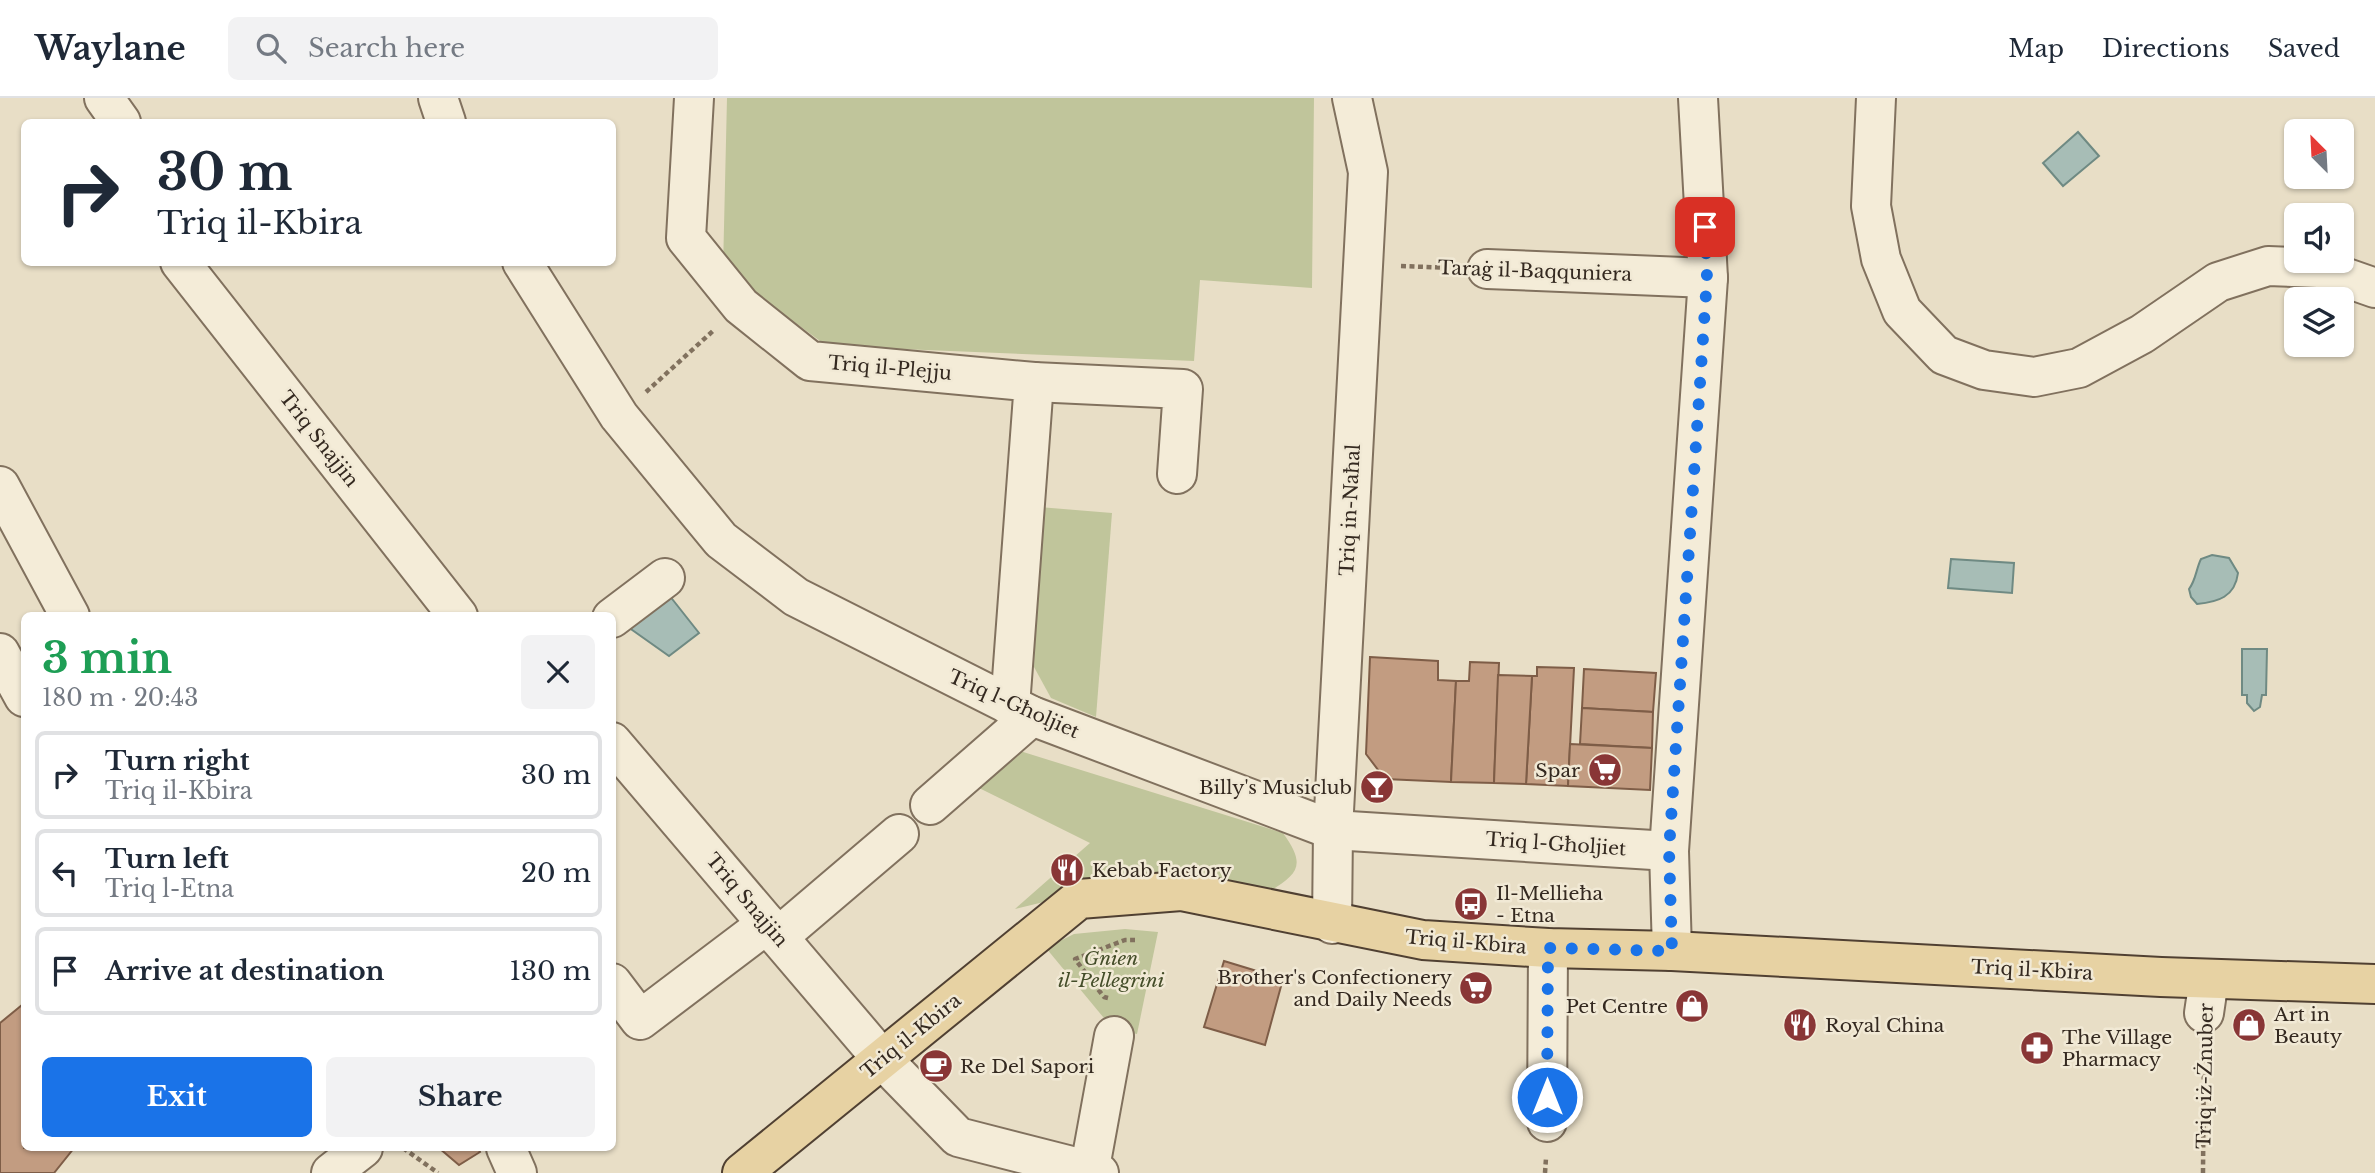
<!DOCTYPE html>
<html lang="en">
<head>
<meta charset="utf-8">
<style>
  :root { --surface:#fff; --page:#f2f2f3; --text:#1f2937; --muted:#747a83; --line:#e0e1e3; --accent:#1a73e8 }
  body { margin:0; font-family:"Libre Baskerville",serif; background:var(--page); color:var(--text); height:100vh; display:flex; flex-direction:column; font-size:26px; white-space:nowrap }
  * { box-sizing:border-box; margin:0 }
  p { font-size:23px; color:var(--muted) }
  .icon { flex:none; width:38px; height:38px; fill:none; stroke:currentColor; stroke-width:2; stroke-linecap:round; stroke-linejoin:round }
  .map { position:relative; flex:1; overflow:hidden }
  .sheet { position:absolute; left:21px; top:514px; width:595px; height:539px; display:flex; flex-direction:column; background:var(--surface); border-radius:10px; box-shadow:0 2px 5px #0004 }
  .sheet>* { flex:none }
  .banner { position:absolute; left:21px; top:21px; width:595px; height:147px; border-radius:10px; box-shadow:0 2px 5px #0004; background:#fff; color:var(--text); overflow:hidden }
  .needle { width:46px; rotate:336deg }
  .controls { position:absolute; left:2284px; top:21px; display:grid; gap:14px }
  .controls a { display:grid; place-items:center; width:70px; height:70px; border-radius:10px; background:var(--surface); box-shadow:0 2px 5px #0004; font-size:35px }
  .pin { position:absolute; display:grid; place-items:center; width:60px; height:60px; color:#fff; margin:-30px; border-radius:14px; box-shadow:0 4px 10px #0006 }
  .me { position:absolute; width:77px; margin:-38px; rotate:0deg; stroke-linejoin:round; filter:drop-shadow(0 0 5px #0008) }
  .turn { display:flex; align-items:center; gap:24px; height:147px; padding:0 21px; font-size:32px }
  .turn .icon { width:91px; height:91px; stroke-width:2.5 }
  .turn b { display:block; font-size:49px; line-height:60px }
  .round { display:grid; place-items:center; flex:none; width:74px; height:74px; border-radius:10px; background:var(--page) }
  .head { display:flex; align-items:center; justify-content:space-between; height:119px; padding:0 21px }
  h1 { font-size:42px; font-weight:800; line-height:52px; color:#1e9e55 }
  .action { display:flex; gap:14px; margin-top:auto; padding:14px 21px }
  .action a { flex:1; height:80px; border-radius:10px; background:var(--accent); color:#fff; font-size:28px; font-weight:800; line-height:80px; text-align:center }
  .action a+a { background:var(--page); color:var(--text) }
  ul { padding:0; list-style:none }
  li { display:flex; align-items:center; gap:21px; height:88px; margin:0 14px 10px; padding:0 7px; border:4px solid var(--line); border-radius:10px }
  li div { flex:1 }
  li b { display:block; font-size:26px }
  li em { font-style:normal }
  header { display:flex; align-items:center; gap:42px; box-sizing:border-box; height:98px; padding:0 35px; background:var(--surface); border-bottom:2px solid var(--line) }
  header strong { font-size:33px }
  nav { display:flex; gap:38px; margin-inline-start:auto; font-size:24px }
  .search { width:490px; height:63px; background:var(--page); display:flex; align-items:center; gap:18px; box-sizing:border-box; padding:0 24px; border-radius:10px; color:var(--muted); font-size:26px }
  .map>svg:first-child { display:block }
  .green { fill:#c0c59b }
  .water { fill:#a7bdb6; stroke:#6f8a83; stroke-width:2 }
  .building { fill:#c29c81; stroke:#7e5d47; stroke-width:2 }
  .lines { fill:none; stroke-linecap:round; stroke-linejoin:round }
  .minor-casing { stroke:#81715e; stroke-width:42 }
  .major-casing { stroke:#504032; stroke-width:42 }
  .path { stroke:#81715e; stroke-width:4.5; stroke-dasharray:5 3.5; stroke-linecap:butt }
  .minor { stroke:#f4ecd8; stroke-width:38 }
  .major { stroke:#e7d2a3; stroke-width:38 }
  .route { stroke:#1a73e8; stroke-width:12; stroke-dasharray:0 21.6 }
  .labels { text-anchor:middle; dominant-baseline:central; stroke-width:5; stroke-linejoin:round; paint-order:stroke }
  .street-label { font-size:19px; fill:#342920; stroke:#f1e9d5 }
  .poi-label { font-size:19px; fill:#342920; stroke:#f1e9d5; text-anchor:start }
  .park-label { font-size:19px; font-style:italic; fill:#444d29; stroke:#f1e9d5 }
</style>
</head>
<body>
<header>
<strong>Waylane</strong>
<div class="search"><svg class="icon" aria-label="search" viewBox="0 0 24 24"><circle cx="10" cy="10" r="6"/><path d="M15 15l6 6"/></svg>Search here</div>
<nav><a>Map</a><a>Directions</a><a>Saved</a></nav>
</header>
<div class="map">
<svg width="2375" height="1075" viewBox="0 0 2375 1075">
  <rect width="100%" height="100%" fill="#e8dec6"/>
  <g class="green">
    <path d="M727,0H1314L1312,190L1200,182L1194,263L827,248L723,172Z"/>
    <path d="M1039,409L1112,415L1096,619L1051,600L1034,569Z"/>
    <path d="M1020,653L1283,735C1307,768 1298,776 1267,795L1171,773L1015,811L1090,745L977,689Z"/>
    <path d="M1125,831L1158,834L1137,936L1113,931L1046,850L1074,836Z"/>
  </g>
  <g class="water">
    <path d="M2078,34L2099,58L2063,88L2043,65Z"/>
    <path d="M2212,457L2229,460L2238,475C2235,499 2218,504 2197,506L2191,499L2189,491C2196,482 2196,471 2201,461Z"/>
    <path d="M1951,461L2014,465L2012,495L1948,490Z"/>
    <path d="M669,497L699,535L669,558L628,529Z"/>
    <path d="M2242,551H2267L2266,597H2262L2260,609L2254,613L2247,605V597H2242Z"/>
  </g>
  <g class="building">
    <path d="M1370,559L1438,563V582L1456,583L1451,684L1385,681L1366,656Z"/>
    <path d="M1470,564L1499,565L1494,685L1451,684L1456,583H1469Z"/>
    <path d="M1537,569L1574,570L1568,688L1526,686L1532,578H1537Z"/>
    <path d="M1584,571L1656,575L1653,614L1582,610Z"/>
    <path d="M1498,577L1532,578L1526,686L1494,685Z"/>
    <path d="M1582,610L1653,614L1652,650L1580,646Z"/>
    <path d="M1570,646L1652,650L1650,692L1568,688Z"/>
    <path d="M1224,863L1283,881L1265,947L1204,929Z"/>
    <path d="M22,907L24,910V1050H74L54,1075H0V925Z"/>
    <path d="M439,1050H478L480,1054L459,1067Z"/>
  </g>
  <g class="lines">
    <g class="minor-casing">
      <g id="minor">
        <path d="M104,0L121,24"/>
        <path d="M438,0L446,24"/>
        <path d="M694,0L686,140L741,208L810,263L1034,284L1010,608"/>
        <path d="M1876,0L1871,108L1881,161L1902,213L1944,257L1984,272L2034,279L2079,270L2142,236L2218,184L2268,168L2318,170L2375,190"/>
        <path d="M180,164L458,518"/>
        <path d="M522,164L619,318L721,442L796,499L1032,618L1333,732L1669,753"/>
        <path d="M1487,171L1708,180"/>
        <path d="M1034,284L1183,291L1177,376"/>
        <path d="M0,388L70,518"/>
        <path d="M612,520L665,480"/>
        <path d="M0,555L24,599"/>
        <path d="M612,644L882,961L958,1039L1099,1075"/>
        <path d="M930,707L1032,618"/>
        <path d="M1332,826L1333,732L1368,74L1352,0"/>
        <path d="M778,839L899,736"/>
        <path d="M1672,853L1669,753L1708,180L1698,0"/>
        <path d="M612,885L640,922L767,826"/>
        <path d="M2204,915L2209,881"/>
        <path d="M1547,1024L1548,850"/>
        <path d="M506,1050L517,1075"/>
        <path d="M331,1075L363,1050"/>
        <path d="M1089,1075L1114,938"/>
      </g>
    </g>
    <g class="major-casing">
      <path id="major" d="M742,1075L1079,801L1181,793L1423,842L1548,850L1672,853L2161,879L2375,886"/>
    </g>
    <g class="path">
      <path d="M1401,168L1452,170"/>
      <path d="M646,294L714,232"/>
      <path d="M1108,900L1104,899L1075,861L1125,842H1135"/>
      <path d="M403,1050L438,1075"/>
      <path d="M1545,1075L1546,1060"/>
      <path d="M2203,1075L2204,951"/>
    </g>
    <use href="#minor" class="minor"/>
    <use href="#major" class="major"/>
  </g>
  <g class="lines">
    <path class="route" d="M1547,999L1548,850L1672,853L1669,752L1707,180L1705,129"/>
  </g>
  <defs>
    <g id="supermarket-disc" transform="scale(1.75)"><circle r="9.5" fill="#893636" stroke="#f1e9d5"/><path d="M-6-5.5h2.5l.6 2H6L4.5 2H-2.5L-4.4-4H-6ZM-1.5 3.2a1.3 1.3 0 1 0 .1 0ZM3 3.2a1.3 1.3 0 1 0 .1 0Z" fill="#fff"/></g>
    <g id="bar-disc" transform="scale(1.75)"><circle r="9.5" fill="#893636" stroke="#f1e9d5"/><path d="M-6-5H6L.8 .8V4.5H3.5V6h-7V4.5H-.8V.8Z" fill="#fff"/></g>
    <g id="restaurant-disc" transform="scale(1.75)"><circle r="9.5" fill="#893636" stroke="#f1e9d5"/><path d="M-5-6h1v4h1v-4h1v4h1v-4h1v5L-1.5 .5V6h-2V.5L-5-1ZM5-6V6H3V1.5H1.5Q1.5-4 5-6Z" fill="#fff"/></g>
    <g id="bus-disc" transform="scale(1.75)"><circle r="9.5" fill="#893636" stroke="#f1e9d5"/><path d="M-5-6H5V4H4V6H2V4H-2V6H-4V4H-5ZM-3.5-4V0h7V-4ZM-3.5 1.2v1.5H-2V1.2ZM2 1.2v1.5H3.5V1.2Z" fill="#fff"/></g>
    <g id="shop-disc" transform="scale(1.75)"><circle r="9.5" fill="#893636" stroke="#f1e9d5"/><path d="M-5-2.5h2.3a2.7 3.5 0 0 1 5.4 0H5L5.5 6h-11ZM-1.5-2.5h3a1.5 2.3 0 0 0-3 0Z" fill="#fff"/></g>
    <g id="pharmacy-disc" transform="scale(1.75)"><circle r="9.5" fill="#893636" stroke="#f1e9d5"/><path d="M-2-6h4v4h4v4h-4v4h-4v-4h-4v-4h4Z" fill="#fff"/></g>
    <g id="cafe-disc" transform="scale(1.75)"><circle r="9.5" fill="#893636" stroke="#f1e9d5"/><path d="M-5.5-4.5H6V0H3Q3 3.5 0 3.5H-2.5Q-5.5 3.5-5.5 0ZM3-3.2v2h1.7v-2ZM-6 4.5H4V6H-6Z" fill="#fff"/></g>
  </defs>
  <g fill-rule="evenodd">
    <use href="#supermarket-disc" x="1605" y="672"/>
    <use href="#bar-disc" x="1377" y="689"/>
    <use href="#restaurant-disc" x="1067" y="772"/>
    <use href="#bus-disc" x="1471" y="806"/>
    <use href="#supermarket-disc" x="1476" y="890"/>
    <use href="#shop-disc" x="1692" y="908"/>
    <use href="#restaurant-disc" x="1800" y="927"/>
    <use href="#shop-disc" x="2249" y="927"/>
    <use href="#pharmacy-disc" x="2037" y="950"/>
    <use href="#cafe-disc" x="936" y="968"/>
  </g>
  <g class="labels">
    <g class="street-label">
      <text transform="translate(1535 173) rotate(2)">Taraġ il-Baqquniera</text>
      <text transform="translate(890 270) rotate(5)">Triq il-Plejju</text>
      <text transform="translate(319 341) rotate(52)">Triq Snajjin</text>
      <text transform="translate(1350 412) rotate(-87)">Triq in-Naħal</text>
      <text transform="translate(1014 606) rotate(24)">Triq l-Għoljiet</text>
      <text transform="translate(1556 746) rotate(4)">Triq l-Għoljiet</text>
      <text transform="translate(747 802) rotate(50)">Triq Snajjin</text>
      <text transform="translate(1466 844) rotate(5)">Triq il-Kbira</text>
      <text transform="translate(2032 872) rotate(3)">Triq il-Kbira</text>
      <text transform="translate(911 938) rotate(-39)">Triq il-Kbira</text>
      <text transform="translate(2205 978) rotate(-89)">Triq iż-Żnuber</text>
    </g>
    <g class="poi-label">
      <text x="1580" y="672" text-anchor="end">Spar</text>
      <text x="1352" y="689" text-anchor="end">Billy's Musiclub</text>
      <text x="1092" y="772">Kebab Factory</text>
      <text x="1496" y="795">Il-Mellieħa<tspan x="1496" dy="22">- Etna</tspan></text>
      <text x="1452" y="879" text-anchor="end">Brother's Confectionery<tspan x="1452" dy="22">and Daily Needs</tspan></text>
      <text x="1668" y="908" text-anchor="end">Pet Centre</text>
      <text x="2274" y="916">Art in<tspan x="2274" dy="22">Beauty</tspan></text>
      <text x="1825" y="927">Royal China</text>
      <text x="2062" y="939">The Village<tspan x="2062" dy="22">Pharmacy</tspan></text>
      <text x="960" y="968">Re Del Sapori</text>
    </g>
    <g class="park-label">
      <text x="1111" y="860">Ġnien<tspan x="1111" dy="22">il-Pellegrini</tspan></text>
    </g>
  </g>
</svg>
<div class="controls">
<a><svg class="needle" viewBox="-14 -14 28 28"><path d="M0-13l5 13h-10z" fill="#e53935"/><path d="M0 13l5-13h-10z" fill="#747a83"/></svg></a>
<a><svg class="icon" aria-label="sound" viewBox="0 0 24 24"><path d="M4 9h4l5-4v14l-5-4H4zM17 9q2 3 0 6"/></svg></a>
<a><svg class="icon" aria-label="layers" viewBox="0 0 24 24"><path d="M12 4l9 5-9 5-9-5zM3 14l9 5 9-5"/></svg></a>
</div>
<div class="pin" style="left:1705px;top:129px;background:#d93025"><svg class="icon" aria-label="arrive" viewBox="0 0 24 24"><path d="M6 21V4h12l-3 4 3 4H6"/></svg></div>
<svg class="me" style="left:1547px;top:999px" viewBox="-20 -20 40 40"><circle r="17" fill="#1a73e8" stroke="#fff" stroke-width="3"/><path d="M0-11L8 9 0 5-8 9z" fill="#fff"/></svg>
<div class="banner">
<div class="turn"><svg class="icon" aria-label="right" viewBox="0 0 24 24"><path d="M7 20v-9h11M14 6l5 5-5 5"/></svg><div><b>30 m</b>Triq il-Kbira</div></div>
</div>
<section class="sheet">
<div class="head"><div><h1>3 min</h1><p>180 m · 20:43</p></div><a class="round"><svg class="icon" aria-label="close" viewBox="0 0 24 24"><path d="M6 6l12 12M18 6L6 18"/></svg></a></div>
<ul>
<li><svg class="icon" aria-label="right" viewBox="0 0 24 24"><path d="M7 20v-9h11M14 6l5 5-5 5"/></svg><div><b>Turn right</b><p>Triq il-Kbira</p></div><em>30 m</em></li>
<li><svg class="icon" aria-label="left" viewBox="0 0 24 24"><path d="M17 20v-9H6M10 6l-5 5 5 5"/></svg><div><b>Turn left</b><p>Triq l-Etna</p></div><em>20 m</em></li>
<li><svg class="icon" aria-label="arrive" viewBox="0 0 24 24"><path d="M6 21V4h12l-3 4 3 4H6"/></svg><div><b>Arrive at destination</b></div><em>130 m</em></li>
</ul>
<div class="action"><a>Exit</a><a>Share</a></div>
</section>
</div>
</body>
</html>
